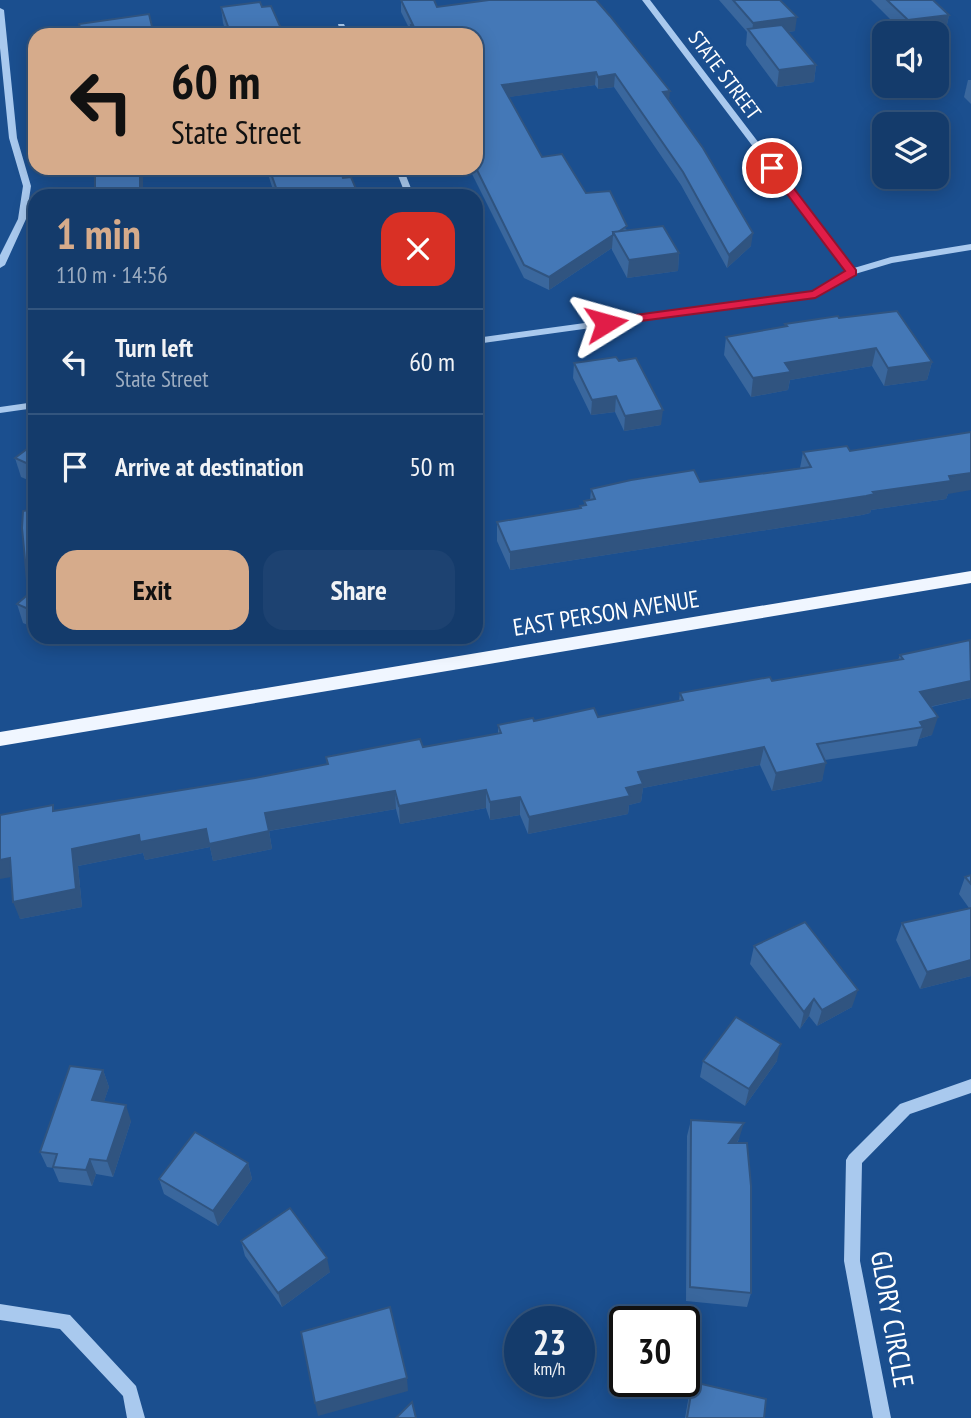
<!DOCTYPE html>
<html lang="en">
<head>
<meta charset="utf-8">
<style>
  :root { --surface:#143b6b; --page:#1d4271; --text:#f1f3f6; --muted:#9dadc1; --line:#33557e; --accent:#d6ab8b }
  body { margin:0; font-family:"PT Sans Narrow",sans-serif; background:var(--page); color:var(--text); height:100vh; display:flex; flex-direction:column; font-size:26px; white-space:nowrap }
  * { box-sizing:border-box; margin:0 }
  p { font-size:23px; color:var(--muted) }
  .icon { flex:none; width:38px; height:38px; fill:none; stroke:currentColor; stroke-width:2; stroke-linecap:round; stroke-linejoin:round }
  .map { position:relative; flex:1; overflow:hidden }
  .side { position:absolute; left:28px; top:189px; width:455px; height:455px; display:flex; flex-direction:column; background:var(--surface); border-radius:21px; box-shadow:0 4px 18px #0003,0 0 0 2px var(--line) }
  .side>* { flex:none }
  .banner { position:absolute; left:28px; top:28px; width:455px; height:147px; border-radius:21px; box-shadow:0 4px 18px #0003,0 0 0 2px var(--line); background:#d6ab8b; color:#111; overflow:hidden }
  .buttons { position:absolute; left:872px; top:21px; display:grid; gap:14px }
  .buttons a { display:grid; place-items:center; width:77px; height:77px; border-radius:14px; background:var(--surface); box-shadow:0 4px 18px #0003,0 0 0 2px var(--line); font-size:35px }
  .speed { position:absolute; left:504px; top:1306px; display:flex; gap:14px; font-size:35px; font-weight:700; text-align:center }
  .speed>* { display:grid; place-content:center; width:91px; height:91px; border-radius:50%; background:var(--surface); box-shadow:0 4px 18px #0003,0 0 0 2px var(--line); line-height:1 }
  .speed small { font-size:18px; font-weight:400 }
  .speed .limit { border:4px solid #111; border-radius:10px; background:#fff; color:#111 }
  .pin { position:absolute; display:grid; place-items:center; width:60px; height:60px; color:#fff; margin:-30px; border:4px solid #fff; border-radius:50%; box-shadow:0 2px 7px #0007 }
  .me { position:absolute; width:77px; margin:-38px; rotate:82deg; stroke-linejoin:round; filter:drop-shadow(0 0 5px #0008) }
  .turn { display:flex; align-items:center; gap:24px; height:147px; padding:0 28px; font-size:32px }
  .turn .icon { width:91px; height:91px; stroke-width:2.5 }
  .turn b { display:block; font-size:49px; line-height:60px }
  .round { display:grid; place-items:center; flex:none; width:74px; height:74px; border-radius:21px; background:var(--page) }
  .headline { display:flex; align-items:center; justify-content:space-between; height:119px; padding:0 28px }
  h1 { font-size:42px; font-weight:800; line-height:52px; color:var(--accent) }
  .action { display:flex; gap:14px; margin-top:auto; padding:14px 28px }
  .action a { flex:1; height:80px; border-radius:21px; background:var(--accent); color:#111; font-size:28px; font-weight:800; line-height:80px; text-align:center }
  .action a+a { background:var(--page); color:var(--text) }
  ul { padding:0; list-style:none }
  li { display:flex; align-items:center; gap:21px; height:105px; padding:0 28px; border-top:2px solid var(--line) }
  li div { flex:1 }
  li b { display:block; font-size:26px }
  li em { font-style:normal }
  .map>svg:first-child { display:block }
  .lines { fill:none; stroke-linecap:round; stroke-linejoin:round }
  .minor { fill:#a9c9ee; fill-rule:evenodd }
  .major { fill:#f0f6ff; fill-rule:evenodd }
  .wall { fill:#3a679d }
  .shaded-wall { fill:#305480 }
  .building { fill:#4478b7; stroke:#305480; stroke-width:2 }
  .route { fill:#e11d48; stroke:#92132f; stroke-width:2 }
  .labels { text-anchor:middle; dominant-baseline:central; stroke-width:7; stroke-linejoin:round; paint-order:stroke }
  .far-street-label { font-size:21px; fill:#fff; stroke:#1b4f8f }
  .street-label { font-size:24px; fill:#fff; stroke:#1b4f8f }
  .near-street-label { font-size:28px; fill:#fff; stroke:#1b4f8f }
</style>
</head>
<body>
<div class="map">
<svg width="971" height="1418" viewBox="0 0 971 1418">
  <rect width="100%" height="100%" fill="#1b4f8f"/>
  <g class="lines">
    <g class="minor">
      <path d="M642,0H650L854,268L891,257L971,244V250L892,263L855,274L815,297L476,344V338L812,292L847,271Z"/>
      <path d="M0,8L4,10L17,138L31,186L26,219L5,265L0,268V255L18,219L23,186L9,138L0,48Z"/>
      <path d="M338,24H344L349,35H341Z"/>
      <path d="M395,168H403L414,196H406Z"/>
      <path d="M35,402V408L0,413V407Z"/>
      <path d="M971,1079V1093L910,1114L862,1163L860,1261L891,1418H873L844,1261L846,1160L849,1155L900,1104Z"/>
      <path d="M0,1304L70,1315L136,1386L145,1418H127L123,1396L60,1329L0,1320Z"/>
    </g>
    <path class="major" d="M971,571V583L0,746V732Z"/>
  </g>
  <g class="wall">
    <path d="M401,0L437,7L489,0L670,100L751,246L727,268L681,185L614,87L598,89L595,85L508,97L542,157L586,193L627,230L679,253L678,271L627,278L612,250V248L549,290L524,278L469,168H476V35H406V30H410L401,12Z"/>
    <path d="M719,0H780L795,31L788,32L816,65L814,82L777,87L746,45L747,32Z"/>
    <path d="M871,0H933L949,15L946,29L915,33H904Z"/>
    <path d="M221,7H262L284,35H227L223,23Z"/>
    <path d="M968,80H971V104L964,97Z"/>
    <path d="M266,168H340L343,178L359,196H275Z"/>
    <path d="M839,318L932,362L927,380L884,386L872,366L790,380L788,390L751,397L724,355L726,337L785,327V324Z"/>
    <path d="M574,363L661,425L624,431L615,412L591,415L573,378Z"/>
    <path d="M35,443V483L21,477L15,458Z"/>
    <path d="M850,451L948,494L946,499L871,510L870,513L862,515L510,570L497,541V522L580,509V506L584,505V501L590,500L591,489L700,482L800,468L803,452Z"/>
    <path d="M35,509V628L23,623L17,604L29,594L28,591Z"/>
    <path d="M53,637H81L72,646Z"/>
    <path d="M971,641V698L931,707L932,735L919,739L917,746L825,760L822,781L772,791L760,765L643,788L641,802L629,805L628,814L528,834L520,815L490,820L486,808L400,824L396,809L269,831L272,849L213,861L210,847L145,860L143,853L78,866L82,907L20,919L12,877L55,811L255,778L327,764L326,757L423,747L498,734V725L598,717L679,701L680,693L772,681L898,660L900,655Z"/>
    <path d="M971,875V976L920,989L896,940L902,923L969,908L959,894L965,877Z"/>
    <path d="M754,946L852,1007L817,1026L809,1016L800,1029L750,964Z"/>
    <path d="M703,1061H777L745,1106L700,1077Z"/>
    <path d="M103,1070L109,1087L104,1101L131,1121L113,1177L96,1174L92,1186L59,1182L53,1168L47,1167L40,1152Z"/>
    <path d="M691,1120L739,1139L737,1143L751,1293L747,1307L686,1301L687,1136Z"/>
    <path d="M248,1163L252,1179L218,1226L164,1194L159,1179Z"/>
    <path d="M241,1241L330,1272L282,1307L245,1256Z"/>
    <path d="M693,1382L764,1418H685L689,1395Z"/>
  </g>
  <g class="shaded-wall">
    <path d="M949,15L946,29L915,33H906L908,20Z"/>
    <path d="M797,17L795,31L754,37L752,34L753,23Z"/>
    <path d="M816,65L814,82L777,87L779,70Z"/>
    <path d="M596,72L595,85L502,98V85Z"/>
    <path d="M615,74L614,87L598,89V77Z"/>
    <path d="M670,91L669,103L663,92Z"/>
    <path d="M140,168H143V196H138Z"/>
    <path d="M753,233L751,246L727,268L729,255Z"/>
    <path d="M613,235L612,248L549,290V277Z"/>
    <path d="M679,253L678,271L627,278L629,260Z"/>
    <path d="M876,348L872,366L790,380L788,390L751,397L753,378L785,363Z"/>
    <path d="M932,362L927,380L884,386L888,368Z"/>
    <path d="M616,396L615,412L591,415L592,400Z"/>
    <path d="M663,410L661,425L624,431L625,416Z"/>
    <path d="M971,473V490L948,494L946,499L871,510L870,513L862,515L510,570V552L873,492Z"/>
    <path d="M69,637H81L72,646Z"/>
    <path d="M971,681V698L914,710L920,692Z"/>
    <path d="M938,717L932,735L919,739L923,727L920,722Z"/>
    <path d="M764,747L760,765L643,788L641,802L629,805L628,814L528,834L529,817L626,788L638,772Z"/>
    <path d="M826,763L822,781L772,791L776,773Z"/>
    <path d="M486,790V808L400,824L399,806Z"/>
    <path d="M395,791L396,809L268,831L265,813Z"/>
    <path d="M520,797V815L490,820V802Z"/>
    <path d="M206,829L269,831L272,849L213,861L210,847L145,860L143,853L78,866L82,907L20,919L13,902L72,849L139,835Z"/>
    <path d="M10,858L17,876L0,879V860Z"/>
    <path d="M971,960V976L920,989L927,972Z"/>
    <path d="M858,990L852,1007L817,1026L822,1010Z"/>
    <path d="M814,999L809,1016L800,1029L804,1012Z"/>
    <path d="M781,1044L777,1061L745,1106L749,1089Z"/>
    <path d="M103,1070L109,1087L99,1116L92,1100Z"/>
    <path d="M126,1105L131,1121L113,1177L107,1161Z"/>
    <path d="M744,1123L739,1139L726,1159L729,1143Z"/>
    <path d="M90,1159L96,1174L92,1186L86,1170Z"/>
    <path d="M248,1163L252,1179L218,1226L213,1211Z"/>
    <path d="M327,1258L330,1272L282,1307L278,1293Z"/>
    <path d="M407,1378L408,1391L318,1416L315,1403Z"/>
  </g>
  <g class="building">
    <path d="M401,0H434L437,7L489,0H596L610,16L670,91L663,92L703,148L753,233L729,255L683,172L615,74L598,77L596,72L502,85L542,157L562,154L586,193L610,191L627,226L618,232H613V235L549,277L524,265L476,168V35H409L406,30L412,29L411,25H413Z"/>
    <path d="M733,0H780L797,17L753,23Z"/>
    <path d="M887,0H933L949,15L908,20Z"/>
    <path d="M260,2L262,7L271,6L284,35H231L221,7Z"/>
    <path d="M149,14L154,35H82L79,24Z"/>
    <path d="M782,25L816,65L779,70L748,29Z"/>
    <path d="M95,168H140V189L138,196H95Z"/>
    <path d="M269,168H340L343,178L351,177L359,196H279Z"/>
    <path d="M663,226L679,253L629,260L613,232Z"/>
    <path d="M897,311L932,362L888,368L876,348L785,363L791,372L753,378L726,337L787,326L785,324L838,316L839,318Z"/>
    <path d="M616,357L619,361L636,358L663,410L625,416L616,396L592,400L574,363Z"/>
    <path d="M971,432V473L949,476L951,481L873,492L875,494L866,496L510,552L497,522L581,508L580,506L586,505L584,501L595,499L591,489L631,480L694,470L700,482L811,467L803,452L847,446L850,451Z"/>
    <path d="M35,443V467L15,458Z"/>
    <path d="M35,509V612L17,604L31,592L28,591L22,528L23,511Z"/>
    <path d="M970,640L971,681L920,692L938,717L920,722L923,727L817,744L826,763L776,773L764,747L638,772L643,784L626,788L630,796L529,817L520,797L490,802L486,790L399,806L395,791L265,813L269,831L209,844L206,829L140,842L139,835L72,849L76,889L13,902L10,858L0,860V815L53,805V811L255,778L328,764L326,757L420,739L423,747L501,733L498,725L533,718L534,721L594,708L598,717L683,700L680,693L770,677L772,681L903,659L900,655Z"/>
    <path d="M971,875V884L965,877Z"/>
    <path d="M971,908V960L927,972L902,923Z"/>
    <path d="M805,922L858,990L822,1010L814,999L804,1012L754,946Z"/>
    <path d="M736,1017L781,1044L749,1089L703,1061Z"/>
    <path d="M70,1066L103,1070L92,1100L126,1105L107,1161L90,1159L86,1170L53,1167L57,1154L40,1152Z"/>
    <path d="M691,1120L744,1123L729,1143H747L751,1186V1293L690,1287Z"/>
    <path d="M195,1132L248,1163L213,1211L159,1179Z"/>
    <path d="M290,1208L327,1258L278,1293L241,1241Z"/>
    <path d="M390,1307L407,1378L315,1403L301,1332Z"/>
    <path d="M693,1382L766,1399L764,1418H687Z"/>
    <path d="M412,1402L416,1418H396Z"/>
  </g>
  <path class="route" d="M769,165H776L856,270V275L815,298L602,326V320L606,319L812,291L845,271L769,170Z"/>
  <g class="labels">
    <g class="far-street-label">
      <text transform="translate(725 75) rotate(53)">STATE STREET</text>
    </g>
    <g class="street-label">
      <text transform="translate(606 613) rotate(-9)">EAST PERSON AVENUE</text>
    </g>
    <g class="near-street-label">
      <text transform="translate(893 1319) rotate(80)">GLORY CIRCLE</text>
    </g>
  </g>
</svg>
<div class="buttons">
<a><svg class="icon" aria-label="sound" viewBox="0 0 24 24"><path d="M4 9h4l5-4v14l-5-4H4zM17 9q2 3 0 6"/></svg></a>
<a><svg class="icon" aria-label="layers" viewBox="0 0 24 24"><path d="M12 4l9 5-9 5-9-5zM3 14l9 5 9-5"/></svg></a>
</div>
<div class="speed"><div>23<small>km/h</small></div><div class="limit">30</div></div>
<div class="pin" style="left:772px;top:168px;background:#d93025"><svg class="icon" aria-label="arrive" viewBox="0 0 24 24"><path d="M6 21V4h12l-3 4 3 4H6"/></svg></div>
<svg class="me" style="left:606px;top:323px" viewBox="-20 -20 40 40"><path d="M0-17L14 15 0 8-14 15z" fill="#e11d48" stroke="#fff" stroke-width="4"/></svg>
<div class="banner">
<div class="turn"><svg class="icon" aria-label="left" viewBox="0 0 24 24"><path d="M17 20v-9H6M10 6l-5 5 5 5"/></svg><div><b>60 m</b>State Street</div></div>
</div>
<section class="side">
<div class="headline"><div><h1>1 min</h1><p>110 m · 14:56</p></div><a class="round" style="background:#d93025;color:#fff"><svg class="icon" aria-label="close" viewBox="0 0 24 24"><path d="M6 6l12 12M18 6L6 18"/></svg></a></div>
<ul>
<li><svg class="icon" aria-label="left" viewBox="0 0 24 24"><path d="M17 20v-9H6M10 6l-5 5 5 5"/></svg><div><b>Turn left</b><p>State Street</p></div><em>60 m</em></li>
<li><svg class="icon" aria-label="arrive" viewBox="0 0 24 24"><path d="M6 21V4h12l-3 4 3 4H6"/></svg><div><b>Arrive at destination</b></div><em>50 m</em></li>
</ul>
<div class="action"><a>Exit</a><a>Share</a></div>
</section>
</div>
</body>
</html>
